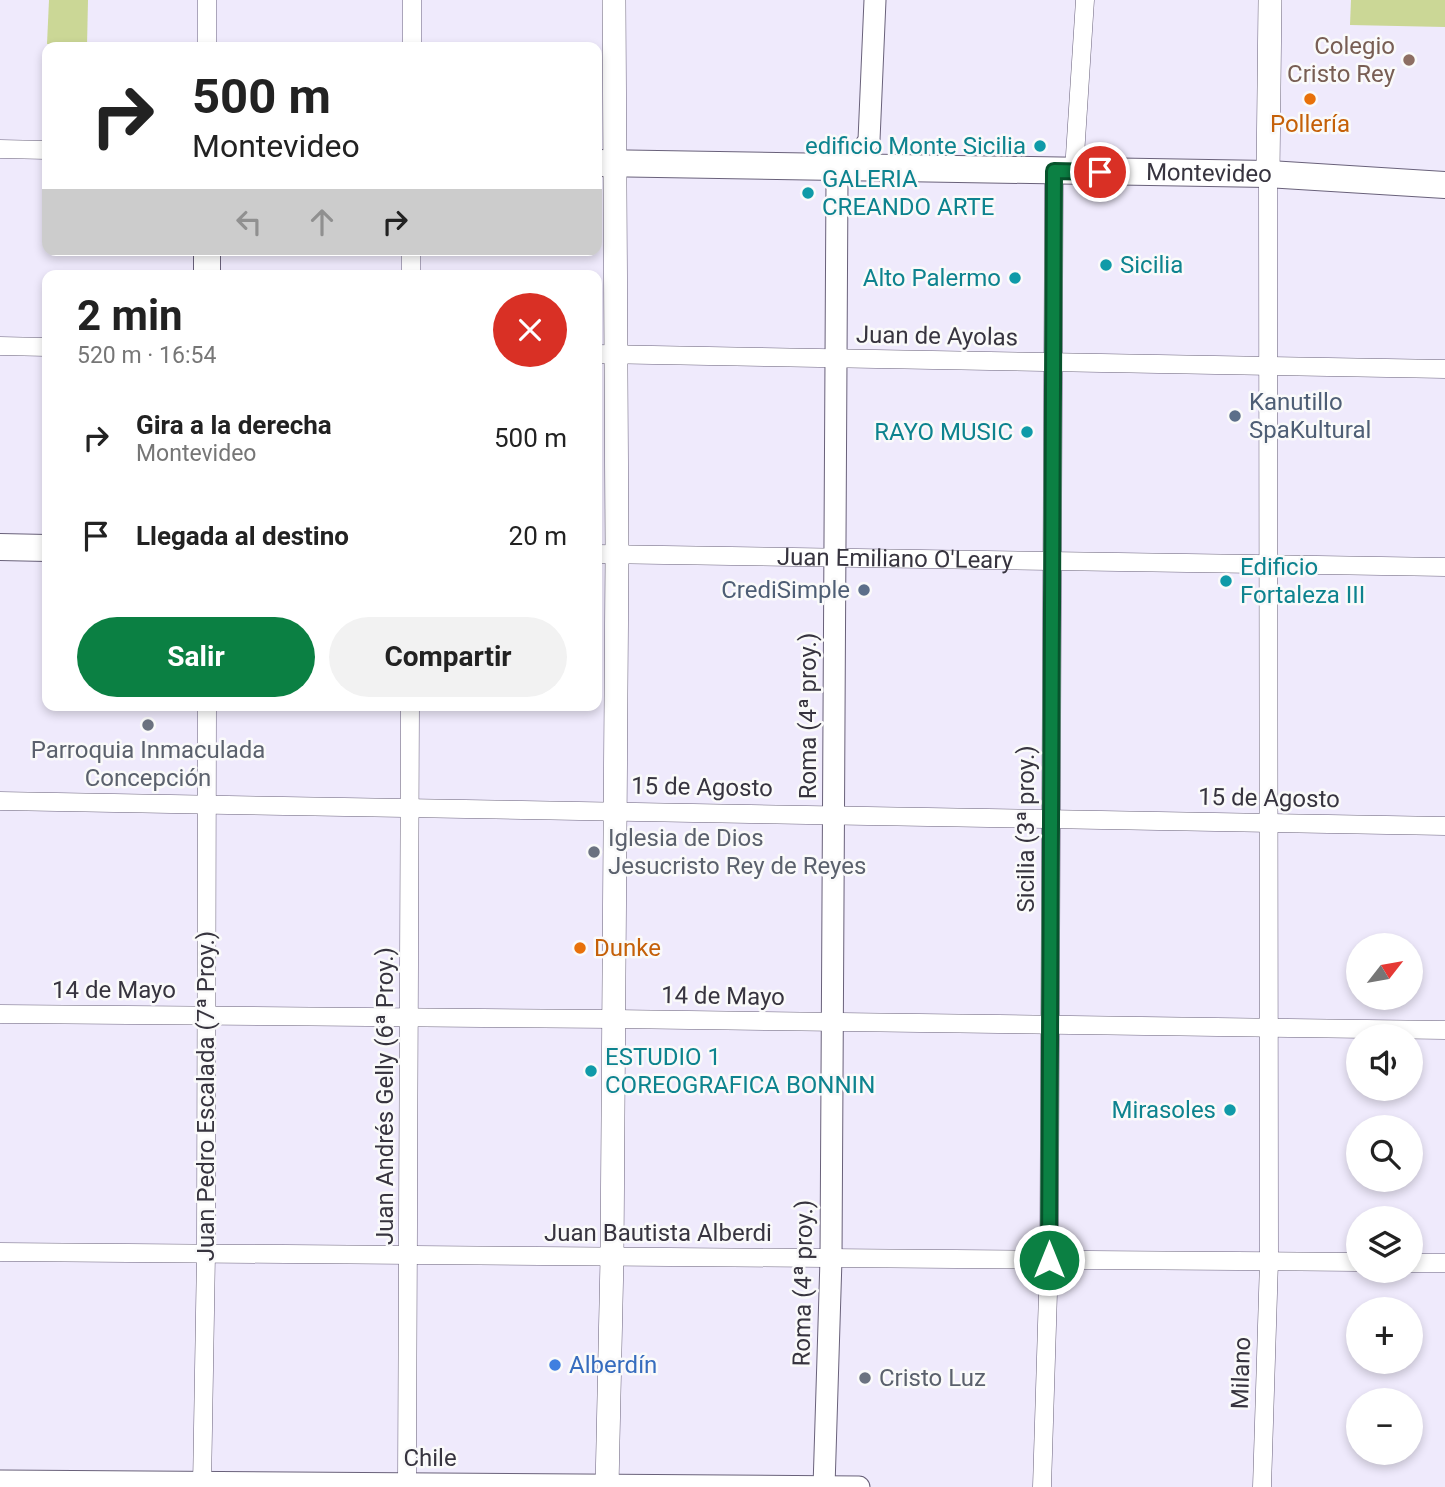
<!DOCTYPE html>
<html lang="es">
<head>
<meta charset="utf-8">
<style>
  :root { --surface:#fff; --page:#f2f2f2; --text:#222; --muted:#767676; --accent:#0b8043 }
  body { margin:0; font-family:Roboto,sans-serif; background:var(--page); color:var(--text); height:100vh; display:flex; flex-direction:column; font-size:26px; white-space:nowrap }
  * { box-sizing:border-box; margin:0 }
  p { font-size:23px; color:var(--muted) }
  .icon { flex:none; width:38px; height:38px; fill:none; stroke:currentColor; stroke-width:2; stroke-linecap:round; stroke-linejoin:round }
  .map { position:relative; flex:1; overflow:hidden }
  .drawer { position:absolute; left:42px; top:270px; width:560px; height:441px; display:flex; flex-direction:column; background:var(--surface); border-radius:14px; box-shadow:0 4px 10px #0003 }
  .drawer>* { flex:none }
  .hud { position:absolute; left:42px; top:42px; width:560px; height:214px; border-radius:14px; box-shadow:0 4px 10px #0003; background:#fff; color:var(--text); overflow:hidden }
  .needle { width:46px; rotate:59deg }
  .tools { position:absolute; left:1346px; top:933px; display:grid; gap:14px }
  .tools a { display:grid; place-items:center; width:77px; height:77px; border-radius:50%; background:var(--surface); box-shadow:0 4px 10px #0003; font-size:35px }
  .pin { position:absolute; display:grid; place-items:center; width:60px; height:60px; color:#fff; margin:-30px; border:4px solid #fff; border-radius:50%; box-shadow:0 2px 7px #0007 }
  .me { position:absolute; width:77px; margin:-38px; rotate:0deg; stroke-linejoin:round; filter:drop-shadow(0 0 5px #0008) }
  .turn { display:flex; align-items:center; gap:24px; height:147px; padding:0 35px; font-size:32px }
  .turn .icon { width:91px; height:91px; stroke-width:2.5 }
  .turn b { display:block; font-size:49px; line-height:60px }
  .lanes { display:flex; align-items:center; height:66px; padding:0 35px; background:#0003; justify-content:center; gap:35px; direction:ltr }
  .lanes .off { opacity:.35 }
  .round { display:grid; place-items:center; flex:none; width:74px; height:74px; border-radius:37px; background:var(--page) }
  .summary { display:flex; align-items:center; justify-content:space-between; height:119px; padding:0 35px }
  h1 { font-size:42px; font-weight:700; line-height:52px }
  .cta { display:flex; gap:14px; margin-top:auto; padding:14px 35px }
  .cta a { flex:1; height:80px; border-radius:42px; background:var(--accent); color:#fff; font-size:28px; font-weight:700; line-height:80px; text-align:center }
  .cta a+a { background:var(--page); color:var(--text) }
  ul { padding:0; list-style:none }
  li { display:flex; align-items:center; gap:21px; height:98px; padding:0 35px }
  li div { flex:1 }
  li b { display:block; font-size:26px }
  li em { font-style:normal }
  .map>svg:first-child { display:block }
  .garden { fill:#cbd796 }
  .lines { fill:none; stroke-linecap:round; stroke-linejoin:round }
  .minor-casing { stroke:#69617a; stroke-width:19 }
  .tertiary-casing { stroke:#69617a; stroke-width:23 }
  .secondary-casing { stroke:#69617a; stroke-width:24 }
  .primary-casing { stroke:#69617a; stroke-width:28 }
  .minor { stroke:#fff; stroke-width:18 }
  .tertiary { stroke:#fff; stroke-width:21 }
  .secondary { stroke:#fff; stroke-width:23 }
  .primary { stroke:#fff; stroke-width:26 }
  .route-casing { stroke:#07532c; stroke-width:18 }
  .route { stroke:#0b8043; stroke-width:12 }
  .education-dot { fill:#8d6e63; stroke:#fafafa; stroke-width:2.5 }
  .food-dot { fill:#e8710a; stroke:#fafafa; stroke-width:2.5 }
  .culture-dot { fill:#0f9aa8; stroke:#fafafa; stroke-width:2.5 }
  .service-dot { fill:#5c6f8a; stroke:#fafafa; stroke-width:2.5 }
  .worship-dot { fill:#6b7280; stroke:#fafafa; stroke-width:2.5 }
  .shop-dot { fill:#3f7fe0; stroke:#fafafa; stroke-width:2.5 }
  .labels { text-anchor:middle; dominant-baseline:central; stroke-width:5; stroke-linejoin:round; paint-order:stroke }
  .education-label { font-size:24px; fill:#785e54; stroke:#fafafa; text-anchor:end }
  .food-label { font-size:24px; fill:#c56008; stroke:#fafafa }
  .culture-label { font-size:24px; fill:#0d838f; stroke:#fafafa; text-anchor:end }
  .street-label { font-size:24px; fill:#37343f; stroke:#fafafa }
  .service-label { font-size:24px; fill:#4e5e75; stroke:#fafafa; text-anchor:start }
  .worship-label { font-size:24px; fill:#5b616d; stroke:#fafafa; text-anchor:start }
  .shop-label { font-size:24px; fill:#366cbe; stroke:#fafafa; text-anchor:start }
</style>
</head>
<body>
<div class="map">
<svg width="1445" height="1487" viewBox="0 0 1445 1487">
  <rect width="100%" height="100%" fill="#efeafc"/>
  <g class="garden">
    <path d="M49,0H88L87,46L47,44Z"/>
    <path d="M1351,0H1445V27L1350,25Z"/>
  </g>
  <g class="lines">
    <g class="minor-casing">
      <g id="minor">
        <path d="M207,0V47"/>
        <path d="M412,47V0"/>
        <path d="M0,149L47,150"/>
        <path d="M1074,171L1085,0"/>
        <path d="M411,275V250"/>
        <path d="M0,346L47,347"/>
        <path d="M597,354L1445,369"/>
        <path id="s1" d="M597,554L1445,567"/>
        <path d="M0,801L1445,826"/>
        <path d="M0,1014L614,1019L1445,1030"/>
        <path d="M0,1252L1358,1262"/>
        <path d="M1410,1263H1445"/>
        <path d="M202,1487L206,1254L207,705"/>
        <path d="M407,1487L410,705"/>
        <path d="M1042,1487L1049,1260L1054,171"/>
        <path d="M1262,1487L1269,1261L1268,174"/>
      </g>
    </g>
    <g class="tertiary-casing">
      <g id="tertiary">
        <path d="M0,1481L859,1487"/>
        <path d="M824,1487L831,1259L837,180L852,167L869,140L875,0"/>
      </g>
    </g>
    <g class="secondary-casing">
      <g id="secondary">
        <path d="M1268,174L1270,0"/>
        <path d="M607,1487L612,1258L617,554L614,0"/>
      </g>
    </g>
    <g class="primary-casing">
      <g id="primary">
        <path id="s2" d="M597,163L1268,174L1445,185"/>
        <path d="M207,275V250"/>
        <path d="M0,547L47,548"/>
      </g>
    </g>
    <use href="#minor" class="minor"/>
    <use href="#tertiary" class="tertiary"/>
    <use href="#secondary" class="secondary"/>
    <use href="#primary" class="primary"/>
  </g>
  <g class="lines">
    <g class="route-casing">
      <path id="route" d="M1049,1260L1054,171L1100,172"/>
    </g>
    <use href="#route" class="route"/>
  </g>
  <circle class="education-dot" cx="1409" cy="60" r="7"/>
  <g class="food-dot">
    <circle cx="1310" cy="99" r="7"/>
    <circle cx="580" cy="948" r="7"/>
  </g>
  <g class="culture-dot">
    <circle cx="1040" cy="146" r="7"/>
    <circle cx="808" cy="193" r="7"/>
    <circle cx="1106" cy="265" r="7"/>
    <circle cx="1015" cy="278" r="7"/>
    <circle cx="1027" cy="432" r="7"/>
    <circle cx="1226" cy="581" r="7"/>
    <circle cx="591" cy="1071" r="7"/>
    <circle cx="1230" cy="1110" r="7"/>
  </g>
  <g class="service-dot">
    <circle cx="1235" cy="416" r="7"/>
    <circle cx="864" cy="590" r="7"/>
  </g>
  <g class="worship-dot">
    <circle cx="148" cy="725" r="7"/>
    <circle cx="594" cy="852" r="7"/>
    <circle cx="865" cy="1378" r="7"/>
  </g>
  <circle class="shop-dot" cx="555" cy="1365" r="7"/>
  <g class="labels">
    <g class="education-label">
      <text x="1395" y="46">Colegio<tspan x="1395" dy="28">Cristo Rey</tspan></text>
    </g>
    <g class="food-label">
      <text x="1310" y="124">Pollería</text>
      <text x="594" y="948" text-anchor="start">Dunke</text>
    </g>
    <g class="culture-label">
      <text x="1026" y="146">edificio Monte Sicilia</text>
      <text x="822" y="179" text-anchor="start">GALERIA<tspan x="822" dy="28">CREANDO ARTE</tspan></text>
      <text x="1120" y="265" text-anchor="start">Sicilia</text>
      <text x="1001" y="278">Alto Palermo</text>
      <text x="1013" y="432">RAYO MUSIC</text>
      <text x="1240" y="567" text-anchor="start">Edificio<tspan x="1240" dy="28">Fortaleza III</tspan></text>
      <text x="605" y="1057" text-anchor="start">ESTUDIO 1<tspan x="605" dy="28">COREOGRAFICA BONNIN</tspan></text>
      <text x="1216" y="1110">Mirasoles</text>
    </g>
    <g class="street-label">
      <text stroke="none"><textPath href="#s2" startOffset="612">Montevideo</textPath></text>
      <text transform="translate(937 336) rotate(1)">Juan de Ayolas</text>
      <text stroke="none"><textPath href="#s1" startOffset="298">Juan Emiliano O'Leary</textPath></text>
      <text transform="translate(808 716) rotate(-90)">Roma (4ª proy.)</text>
      <text transform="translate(702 787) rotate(1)">15 de Agosto</text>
      <text transform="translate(1269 798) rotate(1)">15 de Agosto</text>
      <text transform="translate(1026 829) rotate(-90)">Sicilia (3ª proy.)</text>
      <text x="114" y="990">14 de Mayo</text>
      <text transform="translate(723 996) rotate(1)">14 de Mayo</text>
      <text transform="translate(206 1096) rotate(-90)">Juan Pedro Escalada (7ª Proy.)</text>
      <text transform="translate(385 1096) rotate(-90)">Juan Andrés Gelly (6ª Proy.)</text>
      <text x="658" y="1233">Juan Bautista Alberdi</text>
      <text transform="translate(803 1283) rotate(-89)">Roma (4ª proy.)</text>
      <text transform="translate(1241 1373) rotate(-88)">Milano</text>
      <text x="430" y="1458">Chile</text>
    </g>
    <g class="service-label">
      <text x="1249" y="402">Kanutillo<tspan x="1249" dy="28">SpaKultural</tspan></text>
      <text x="850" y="590" text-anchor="end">CrediSimple</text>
    </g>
    <g class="worship-label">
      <text x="148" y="750" text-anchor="middle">Parroquia Inmaculada<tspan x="148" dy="28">Concepción</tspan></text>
      <text x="608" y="838">Iglesia de Dios<tspan x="608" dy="28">Jesucristo Rey de Reyes</tspan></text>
      <text x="879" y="1378">Cristo Luz</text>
    </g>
    <g class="shop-label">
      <text x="569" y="1365">Alberdín</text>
    </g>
  </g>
</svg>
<div class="tools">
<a><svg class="needle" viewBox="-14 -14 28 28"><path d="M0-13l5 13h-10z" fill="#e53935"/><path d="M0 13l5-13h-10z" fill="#767676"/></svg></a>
<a><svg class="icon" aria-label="sound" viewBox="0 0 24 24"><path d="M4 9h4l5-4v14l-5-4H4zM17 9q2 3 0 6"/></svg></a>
<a><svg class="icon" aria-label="search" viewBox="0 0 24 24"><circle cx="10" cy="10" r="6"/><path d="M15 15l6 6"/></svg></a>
<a><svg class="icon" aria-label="layers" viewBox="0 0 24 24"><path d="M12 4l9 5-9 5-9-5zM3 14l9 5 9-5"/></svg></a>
<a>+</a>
<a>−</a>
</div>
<div class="pin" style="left:1100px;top:172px;background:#d93025"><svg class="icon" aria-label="arrive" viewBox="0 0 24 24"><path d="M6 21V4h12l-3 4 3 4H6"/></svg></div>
<svg class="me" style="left:1049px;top:1260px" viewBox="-20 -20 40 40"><circle r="17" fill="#0b8043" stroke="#fff" stroke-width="3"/><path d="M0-11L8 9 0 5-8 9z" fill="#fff"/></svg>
<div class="hud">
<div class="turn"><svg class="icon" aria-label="right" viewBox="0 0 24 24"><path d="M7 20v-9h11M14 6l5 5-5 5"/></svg><div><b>500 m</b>Montevideo</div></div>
<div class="lanes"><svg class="icon off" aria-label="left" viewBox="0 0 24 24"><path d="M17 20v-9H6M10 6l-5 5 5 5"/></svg><svg class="icon off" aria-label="ahead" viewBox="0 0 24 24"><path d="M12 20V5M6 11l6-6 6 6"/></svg><svg class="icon" aria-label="right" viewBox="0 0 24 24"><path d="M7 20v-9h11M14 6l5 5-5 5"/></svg></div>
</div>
<section class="drawer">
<div class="summary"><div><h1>2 min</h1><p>520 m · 16:54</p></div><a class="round" style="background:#d93025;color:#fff"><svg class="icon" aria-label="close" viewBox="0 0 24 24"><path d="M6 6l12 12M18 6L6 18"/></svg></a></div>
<ul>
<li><svg class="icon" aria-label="right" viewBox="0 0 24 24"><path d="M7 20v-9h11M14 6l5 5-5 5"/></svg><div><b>Gira a la derecha</b><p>Montevideo</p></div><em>500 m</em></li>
<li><svg class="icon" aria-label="arrive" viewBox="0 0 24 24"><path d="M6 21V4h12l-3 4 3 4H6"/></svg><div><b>Llegada al destino</b></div><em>20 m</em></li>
</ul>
<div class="cta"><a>Salir</a><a>Compartir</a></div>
</section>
</div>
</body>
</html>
